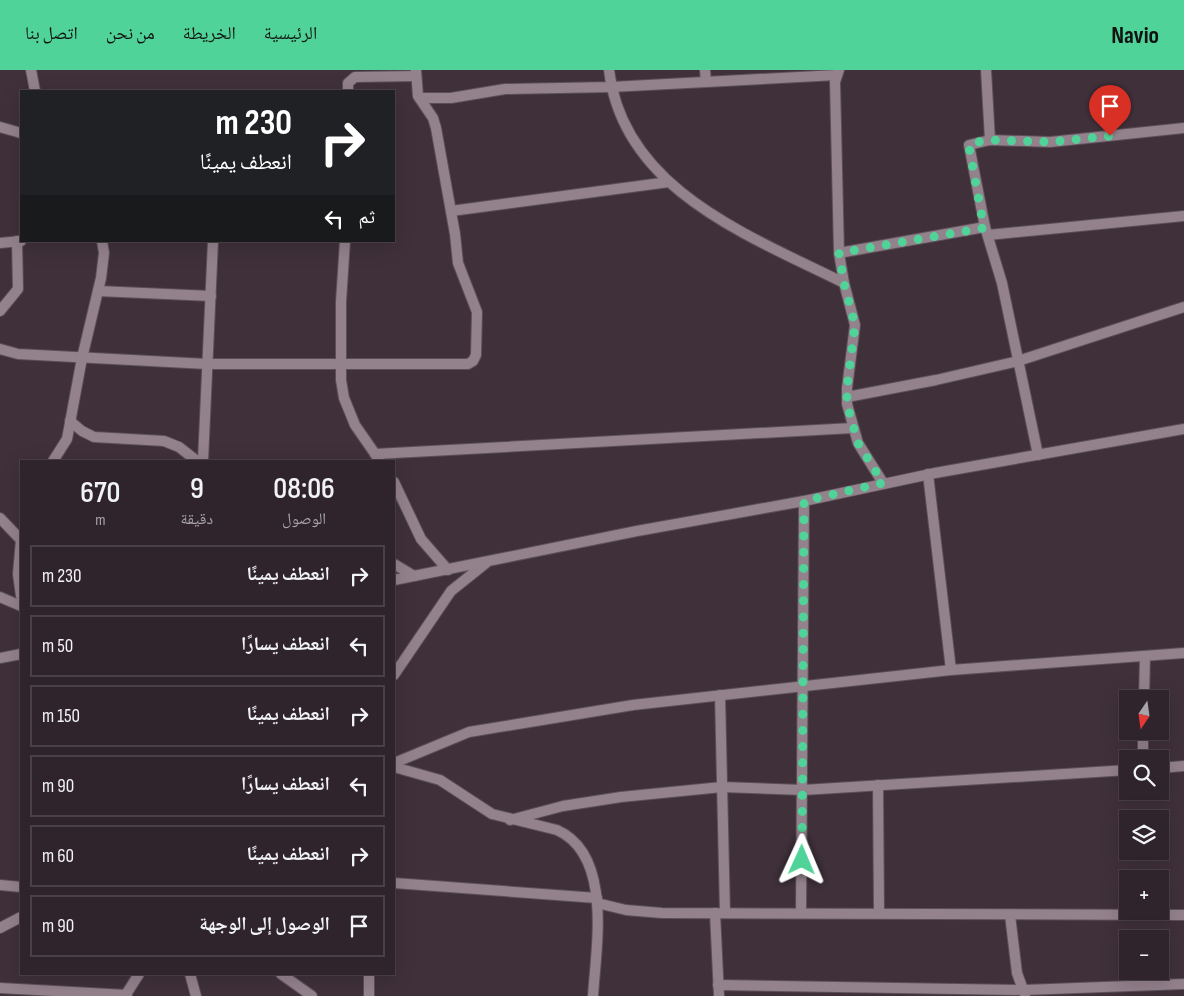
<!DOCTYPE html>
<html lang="ar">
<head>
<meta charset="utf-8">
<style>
  :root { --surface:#2f242b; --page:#372c33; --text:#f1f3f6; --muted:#a7a4a9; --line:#4a4147; --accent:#50d398 }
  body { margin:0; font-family:"Sofia Sans Condensed","Noto Naskh Arabic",sans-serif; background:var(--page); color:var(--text); direction:rtl; height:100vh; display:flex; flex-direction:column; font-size:19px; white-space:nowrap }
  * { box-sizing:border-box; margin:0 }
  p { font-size:16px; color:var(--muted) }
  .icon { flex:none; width:28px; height:28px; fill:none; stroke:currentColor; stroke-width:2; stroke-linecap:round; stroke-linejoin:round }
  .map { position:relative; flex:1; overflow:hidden; direction:ltr }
  .sheet { position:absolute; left:20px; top:390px; width:375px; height:515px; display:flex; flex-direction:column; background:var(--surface); border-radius:0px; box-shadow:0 5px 20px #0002,0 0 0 1px var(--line); direction:rtl }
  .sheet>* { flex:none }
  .top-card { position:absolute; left:20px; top:20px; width:375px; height:152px; border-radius:0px; box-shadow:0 5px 20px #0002,0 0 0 1px var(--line); direction:rtl; background:#202124; color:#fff; overflow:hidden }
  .needle { width:32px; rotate:193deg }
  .controls { position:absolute; left:1119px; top:620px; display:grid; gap:10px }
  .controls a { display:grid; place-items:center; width:50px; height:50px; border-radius:0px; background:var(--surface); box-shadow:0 5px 20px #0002,0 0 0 1px var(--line); font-size:25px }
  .pin { position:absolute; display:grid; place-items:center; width:42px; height:42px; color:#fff; margin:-51px -21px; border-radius:50% 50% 50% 0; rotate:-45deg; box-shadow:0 0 5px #0007 }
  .pin .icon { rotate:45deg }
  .me { position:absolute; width:55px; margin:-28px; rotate:1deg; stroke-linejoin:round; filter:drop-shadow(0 0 4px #0008) }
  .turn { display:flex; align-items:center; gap:18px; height:105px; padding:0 20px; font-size:22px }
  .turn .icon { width:65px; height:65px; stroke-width:2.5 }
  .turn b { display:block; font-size:35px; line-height:42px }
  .then { display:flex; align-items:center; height:48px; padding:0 20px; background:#0003; gap:10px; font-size:19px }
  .eta { display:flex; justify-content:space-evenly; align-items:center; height:85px; text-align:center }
  .eta b { font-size:30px; font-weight:600; line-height:35px }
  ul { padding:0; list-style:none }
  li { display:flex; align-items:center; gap:15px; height:62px; margin:0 10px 8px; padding:0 10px; border:2px solid var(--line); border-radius:0px }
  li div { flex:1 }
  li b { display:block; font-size:19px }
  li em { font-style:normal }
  header { display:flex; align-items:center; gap:30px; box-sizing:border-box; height:70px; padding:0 25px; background:var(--accent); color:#111 }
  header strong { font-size:24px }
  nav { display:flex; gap:28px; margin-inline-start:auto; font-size:18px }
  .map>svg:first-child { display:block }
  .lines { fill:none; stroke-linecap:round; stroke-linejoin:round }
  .minor-casing { stroke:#5b4f57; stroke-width:12 }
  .minor { stroke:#93818c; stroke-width:10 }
  .route { stroke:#50d398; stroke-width:9; stroke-dasharray:0 16.2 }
</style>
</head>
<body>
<header>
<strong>Navio</strong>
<nav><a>الرئيسية</a><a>الخريطة</a><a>من نحن</a><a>اتصل بنا</a></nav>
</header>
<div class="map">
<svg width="1184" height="926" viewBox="0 0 1184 926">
  <rect width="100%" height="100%" fill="#3f3039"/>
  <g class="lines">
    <g class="minor-casing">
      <g id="minor">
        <path d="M31,0L35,21"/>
        <path d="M609,0C623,120 750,166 844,213"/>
        <path d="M705,0L706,12"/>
        <path d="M839,0L835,12L839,183L844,213L855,255L847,318V334L858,373L883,413"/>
        <path d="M986,0L990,70"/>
        <path d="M348,21V13L355,7L416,6"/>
        <path d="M420,28H451L505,19L611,17L837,5"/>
        <path d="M0,57L21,63"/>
        <path d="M451,141L669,112"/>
        <path d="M988,165L1184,146"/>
        <path d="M345,171L341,232V310L344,328L355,355L380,391"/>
        <path d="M0,173L21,171"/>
        <path d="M839,183L985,157"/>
        <path d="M98,221L211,226"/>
        <path d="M0,241L18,219L17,171"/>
        <path d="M0,279L18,284L207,294H468L473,291L476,285L477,242L458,193L455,164L436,58L433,48L418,26L416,0"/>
        <path d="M847,327L936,310L1018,291L1184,237"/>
        <path d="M70,351L82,361L94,367L164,371L179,377L197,391"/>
        <path d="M375,384L853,358"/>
        <path d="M1038,385L1002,213L985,157L969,75L990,70L1050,72L1184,58"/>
        <path d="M53,391L67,369L82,288L101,208L104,183L102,171"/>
        <path d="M203,391L213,171"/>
        <path d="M928,404L951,600"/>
        <path d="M394,412L421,469L448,500"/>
        <path d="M0,448L21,470"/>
        <path d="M21,470L18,504L21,526"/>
        <path d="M394,494L414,506"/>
        <path d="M394,510L637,461L804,431L935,403L1184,359"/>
        <path d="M0,527L21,536"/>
        <path d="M0,588L21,584"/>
        <path d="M394,605L451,521L486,493"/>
        <path d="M720,625L725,843"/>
        <path d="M1144,629L1145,586"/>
        <path d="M1143,689V661"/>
        <path d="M394,693L469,662L633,635L951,600L1184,583"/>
        <path d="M394,697L440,710L492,744L557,760C613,785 596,877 593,926"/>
        <path d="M1160,698L1184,696"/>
        <path d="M878,715L879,843"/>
        <path d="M510,750L563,736L621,727L722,717L803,720L1128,700"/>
        <path d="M394,813L597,828"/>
        <path d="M0,815L21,817"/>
        <path d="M597,833L626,840L662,843L1184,845"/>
        <path d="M715,843L719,926"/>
        <path d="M801,843L804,431"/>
        <path d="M1010,845L1017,903L1025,925"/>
        <path d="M0,858L21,847"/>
        <path d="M190,904L196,926"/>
        <path d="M281,904L312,926"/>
        <path d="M369,904V926"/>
        <path d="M718,915L1024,920L1184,914"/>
        <path d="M0,918L127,925"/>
        <path d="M125,926L139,904"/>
      </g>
    </g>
    <use href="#minor" class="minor"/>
  </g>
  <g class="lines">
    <path class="route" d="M802,790L804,431L883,413L858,373L847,334V318L855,255L844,213L839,183L984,158L969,77L971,73L990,70L1050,72L1110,66"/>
  </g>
</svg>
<div class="controls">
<a><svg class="needle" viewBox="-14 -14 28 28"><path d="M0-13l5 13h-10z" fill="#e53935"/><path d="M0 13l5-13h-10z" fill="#a7a4a9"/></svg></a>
<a><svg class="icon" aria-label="search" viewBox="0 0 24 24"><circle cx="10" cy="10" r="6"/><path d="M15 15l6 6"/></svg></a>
<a><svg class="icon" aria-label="layers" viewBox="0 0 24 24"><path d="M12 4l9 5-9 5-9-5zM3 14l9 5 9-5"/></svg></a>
<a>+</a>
<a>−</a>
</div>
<div class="pin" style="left:1110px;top:66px;background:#d93025"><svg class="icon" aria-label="arrive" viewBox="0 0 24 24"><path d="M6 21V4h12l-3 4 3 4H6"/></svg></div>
<svg class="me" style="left:802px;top:790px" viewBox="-20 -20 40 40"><path d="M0-17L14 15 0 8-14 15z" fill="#50d398" stroke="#fff" stroke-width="4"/></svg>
<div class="top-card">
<div class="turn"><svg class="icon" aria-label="right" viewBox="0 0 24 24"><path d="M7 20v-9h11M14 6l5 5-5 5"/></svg><div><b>230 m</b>انعطف يمينًا</div></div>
<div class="then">ثم<svg class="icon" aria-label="left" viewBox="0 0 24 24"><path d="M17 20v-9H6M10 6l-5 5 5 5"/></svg></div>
</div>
<section class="sheet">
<div class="eta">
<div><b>08:06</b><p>الوصول</p></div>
<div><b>9</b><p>دقيقة</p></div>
<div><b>670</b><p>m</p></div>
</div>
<ul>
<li><svg class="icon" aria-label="right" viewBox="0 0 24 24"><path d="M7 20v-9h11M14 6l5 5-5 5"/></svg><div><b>انعطف يمينًا</b></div><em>230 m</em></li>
<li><svg class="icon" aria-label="left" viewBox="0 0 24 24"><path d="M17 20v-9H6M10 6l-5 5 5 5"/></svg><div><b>انعطف يسارًا</b></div><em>50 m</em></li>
<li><svg class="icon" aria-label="right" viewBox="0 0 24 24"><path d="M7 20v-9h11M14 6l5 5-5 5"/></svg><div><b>انعطف يمينًا</b></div><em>150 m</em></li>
<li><svg class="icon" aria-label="left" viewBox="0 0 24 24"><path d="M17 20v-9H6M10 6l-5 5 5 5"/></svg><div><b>انعطف يسارًا</b></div><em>90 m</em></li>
<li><svg class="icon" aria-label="right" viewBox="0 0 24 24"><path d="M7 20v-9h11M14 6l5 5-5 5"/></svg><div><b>انعطف يمينًا</b></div><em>60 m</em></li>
<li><svg class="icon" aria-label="arrive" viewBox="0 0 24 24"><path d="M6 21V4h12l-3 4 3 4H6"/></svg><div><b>الوصول إلى الوجهة</b></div><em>90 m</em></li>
</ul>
</section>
</div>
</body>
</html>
